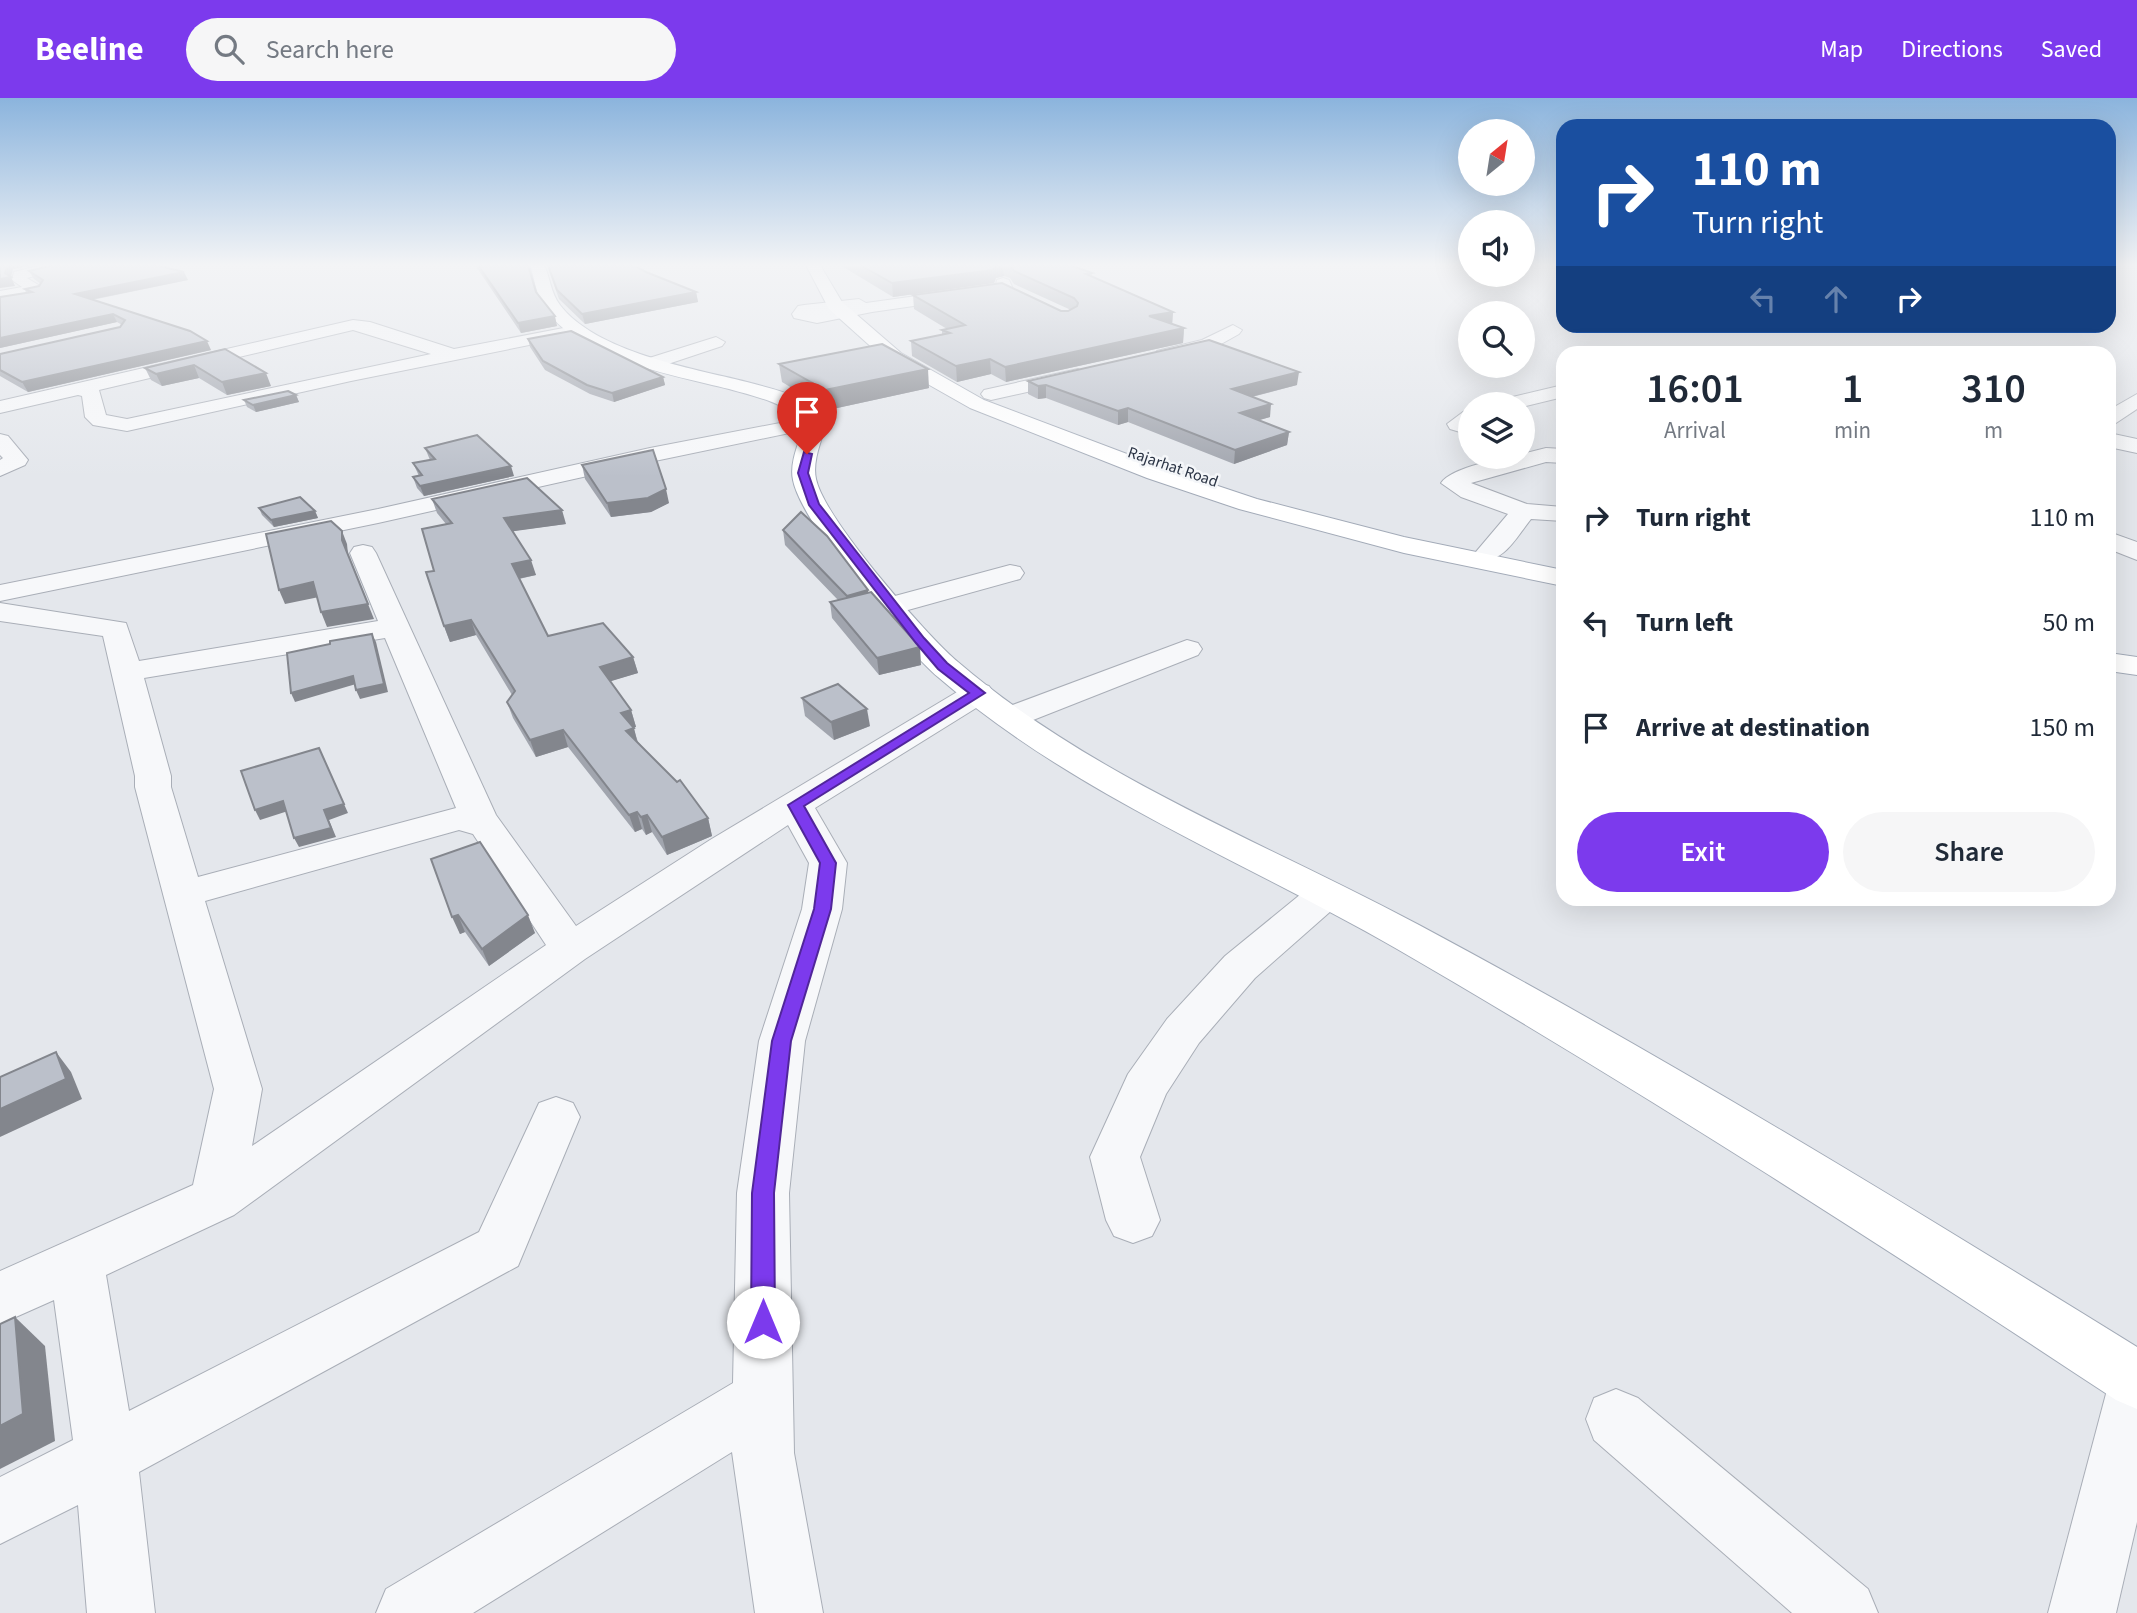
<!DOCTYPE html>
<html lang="en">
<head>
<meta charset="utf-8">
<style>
  :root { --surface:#fff; --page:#f6f6f7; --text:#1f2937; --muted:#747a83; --accent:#7c3aed }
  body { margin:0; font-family:"Source Sans 3",sans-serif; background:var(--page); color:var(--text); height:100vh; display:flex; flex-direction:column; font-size:26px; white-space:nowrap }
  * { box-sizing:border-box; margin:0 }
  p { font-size:23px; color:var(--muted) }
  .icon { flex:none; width:38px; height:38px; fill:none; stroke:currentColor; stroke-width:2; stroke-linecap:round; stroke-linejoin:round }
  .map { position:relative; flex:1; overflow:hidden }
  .details { position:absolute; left:1556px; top:248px; width:560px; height:560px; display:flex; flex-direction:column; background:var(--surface); border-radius:21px; box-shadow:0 7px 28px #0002 }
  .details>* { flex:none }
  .hud { position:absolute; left:1556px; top:21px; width:560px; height:214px; border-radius:21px; box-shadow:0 7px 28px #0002; background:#1a4fa0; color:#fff; overflow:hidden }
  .needle { width:46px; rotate:30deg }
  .fabs { position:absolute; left:1458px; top:21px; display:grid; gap:14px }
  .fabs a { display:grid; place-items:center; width:77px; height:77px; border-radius:50%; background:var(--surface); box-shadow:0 7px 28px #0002; font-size:35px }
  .pin { position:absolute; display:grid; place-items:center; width:60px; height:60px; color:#fff; margin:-72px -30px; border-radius:50% 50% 50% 0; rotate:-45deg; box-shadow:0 0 7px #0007 }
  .pin .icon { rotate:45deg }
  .me { position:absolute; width:77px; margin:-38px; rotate:0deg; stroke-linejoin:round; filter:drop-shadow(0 0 5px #0008) }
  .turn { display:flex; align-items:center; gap:24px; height:147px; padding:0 21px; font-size:32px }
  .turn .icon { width:91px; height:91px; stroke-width:2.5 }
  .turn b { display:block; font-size:49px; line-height:60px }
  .lanes { display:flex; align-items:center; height:66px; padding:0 21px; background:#0003; justify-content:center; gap:35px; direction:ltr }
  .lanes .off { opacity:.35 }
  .eta { display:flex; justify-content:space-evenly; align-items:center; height:119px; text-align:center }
  .eta b { font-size:42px; font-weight:600; line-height:49px }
  .cta { display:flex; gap:14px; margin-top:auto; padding:14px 21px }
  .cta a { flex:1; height:80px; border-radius:42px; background:var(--accent); color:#fff; font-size:28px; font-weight:600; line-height:80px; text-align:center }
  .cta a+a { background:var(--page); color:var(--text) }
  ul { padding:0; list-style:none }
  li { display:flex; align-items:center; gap:21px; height:105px; padding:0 21px }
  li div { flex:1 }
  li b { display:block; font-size:26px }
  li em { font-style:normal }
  header { display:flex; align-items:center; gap:42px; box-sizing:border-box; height:98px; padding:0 35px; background:var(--accent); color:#fff }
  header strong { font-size:33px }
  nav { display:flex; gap:38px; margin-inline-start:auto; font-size:24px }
  .search { width:490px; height:63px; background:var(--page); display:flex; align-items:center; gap:18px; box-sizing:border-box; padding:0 24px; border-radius:38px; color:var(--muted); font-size:26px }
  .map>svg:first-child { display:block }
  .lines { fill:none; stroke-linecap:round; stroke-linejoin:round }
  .minor-casing { stroke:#a9aeb7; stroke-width:2 }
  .major-casing { stroke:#a3abb8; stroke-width:2 }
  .minor { fill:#f7f8fa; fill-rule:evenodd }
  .major { fill:#fff; fill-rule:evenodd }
  .wall { fill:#a1a5ae }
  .shaded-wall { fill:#83868d }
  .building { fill:#bbc0ca; stroke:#83868d; stroke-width:2 }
  .route { fill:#7c3aed; stroke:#51269a; stroke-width:2 }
  .labels { text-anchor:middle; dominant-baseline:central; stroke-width:5; stroke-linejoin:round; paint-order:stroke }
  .far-street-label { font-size:16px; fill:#2b3445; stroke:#f4f6f9 }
</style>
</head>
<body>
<header>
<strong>Beeline</strong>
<div class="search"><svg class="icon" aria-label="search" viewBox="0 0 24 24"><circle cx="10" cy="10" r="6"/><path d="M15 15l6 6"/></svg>Search here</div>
<nav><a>Map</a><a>Directions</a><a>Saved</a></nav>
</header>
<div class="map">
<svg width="2137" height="1515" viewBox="0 0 2137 1515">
  <rect width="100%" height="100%" fill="#e4e7ec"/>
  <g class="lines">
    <g class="minor-casing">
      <g id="minor">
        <path d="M42,167H66L64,170L27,180L45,191L43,194L0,203V193L22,189L12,182L14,174Z"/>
        <path d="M1003,180L1009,182L1013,191L1011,194L872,214L817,225L794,220L792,216L798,208L804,207L859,201L866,205L996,187L997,182Z"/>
        <path d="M353,222L370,224L454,251L579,227L588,232L579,237L351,283L127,333L93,327L85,319L82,298L78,297L0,315V303ZM353,232L431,256L127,321L106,317L99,292Z"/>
        <path d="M1233,227L1242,232L1239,236L1214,250L1164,263L1155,257L1157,253L1202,242Z"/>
        <path d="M716,239L725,244L722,248L653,271L644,265L646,261Z"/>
        <path d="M1078,271L1088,277L1085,281L991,302L984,300L981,296L984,292Z"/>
        <path d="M1563,287V299L1522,309V306H1497L1500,302Z"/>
        <path d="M2137,296V311L2116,325L2109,327V312Z"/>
        <path d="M1470,312V337L1450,331L1447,326L1463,314Z"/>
        <path d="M816,318L823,320L827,324L823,328L650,364L378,425L0,503V487L378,411L650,350Z"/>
        <path d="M2109,335L2137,341V355L2109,349Z"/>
        <path d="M0,336L8,338L28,362L25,367L0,378V362L3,360L0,357Z"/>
        <path d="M1546,350L1563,351V365L1546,364L1471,385L1527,406L1563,409V423L1531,421C1517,438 1503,467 1479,461L1475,455L1508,416L1461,399L1441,385C1452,369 1504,359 1522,359V356Z"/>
        <path d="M2109,434L2137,444V462L2109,451Z"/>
        <path d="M363,447L372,449L376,455L496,717L576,828L710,742L967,588L978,585L989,588L994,595L989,602L815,710L847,765L842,811L805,943L789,1095L794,1355L823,1515H755L732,1354L473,1515H376L386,1491L733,1285L737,1095L759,943L802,811L809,765L788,727L585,861L234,1117L106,1177L129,1313L479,1134L539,1005L556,999L573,1005L580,1019L518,1168L139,1374L155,1515H87L78,1407L0,1446V1379L73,1342L54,1202L0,1226V1173L193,1087L214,991L135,689V678L103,538L0,523V505L126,525L139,563L378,523L350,455L354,449ZM385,540L456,710L198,779L171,689V678L144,580ZM459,732L473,736L546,847L252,1048L262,991L205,803Z"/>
        <path d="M1010,467L1020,469L1024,475L1020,481L890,517L880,514L876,508L880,502Z"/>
        <path d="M1187,542L1198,545L1202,551L1198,557L1023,626L1011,629L999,626L995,619L999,612Z"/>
        <path d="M1326,783L1340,787L1346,796L1340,805L1255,880L1199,945L1166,996L1140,1059L1160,1122L1152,1138L1133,1145L1114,1138L1106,1122L1090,1059L1128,976L1167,921L1225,858L1312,787Z"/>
        <path d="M2137,1263V1424L2116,1515H2048L2107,1292L2116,1271Z"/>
        <path d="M1616,1291L1638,1300L1868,1491L1878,1515H1792L1594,1342L1586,1321L1594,1300Z"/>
      </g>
    </g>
    <g class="major-casing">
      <g id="major">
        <path d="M530,167H544C550,179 551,196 560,207C596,254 691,270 747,284C776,292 808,297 827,324C822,341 812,363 816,381C824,420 925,536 958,564C1093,680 1264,744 1419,827C1664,958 1901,1103 2137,1249V1311L2116,1302C1880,1146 1642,993 1397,851C1243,762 1074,697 938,579C903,549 801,424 793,382C789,364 800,342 805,325L802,321C781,304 754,298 729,291C673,277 574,260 543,207C536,195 534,179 530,167Z"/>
        <path d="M806,167H820L842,204L901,255L984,302L1164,370L1257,401L1404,439L1563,472V488L1404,455L1239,411L1147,380L970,310L887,263L829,211Z"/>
        <path d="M2109,555L2137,559V577L2109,573Z"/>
      </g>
    </g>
    <use href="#minor" class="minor"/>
    <use href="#major" class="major"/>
  </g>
  <g class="wall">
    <path d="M53,167H165L166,169L188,182L92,202L211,252L28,294L0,278V256L120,229L122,227L117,224L0,250V199L26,195L25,191L39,188L41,186L34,181L29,173Z"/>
    <path d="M475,167H528L536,194L557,228L521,235Z"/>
    <path d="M547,167H633L646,174L696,194L698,204L585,226L559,201Z"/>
    <path d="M840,167H1070L1092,175V179L1173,214L1172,226L1184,230L1183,245L1006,284L991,276L957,284L912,258L911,243L942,237V232L947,231L914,211L913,197L1061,213H1068L1071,212L1014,186L1010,180L1004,178L996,180L994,185L893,199Z"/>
    <path d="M528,241L663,279L665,287L614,304L590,296L545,272L530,249Z"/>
    <path d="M225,251L271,288L227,297L199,280L162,288L151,282L145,270Z"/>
    <path d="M779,266L929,290L828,312L782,284Z"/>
    <path d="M1028,283L1297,287L1252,299L1270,319L1259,322L1289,334L1287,347L1234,366L1128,324L1118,327L1046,300L1038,301L1028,296Z"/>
    <path d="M296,297L299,304L256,314L247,309L244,302Z"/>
    <path d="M425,350L514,378L424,398L417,390L413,379L419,378L413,365L430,362Z"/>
    <path d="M582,367L669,405L651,414L611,419L585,381Z"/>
    <path d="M432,401L566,426L512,433L536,477L519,481L548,538L633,559L638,575L610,583L631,612L636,629H633L638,644L708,720L712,738L667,757L652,734L646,737L642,731L635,734L568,649L536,659L513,620L507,604L512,597L476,537L450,544L444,528L434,473L446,426L437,415Z"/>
    <path d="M259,410L315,413L318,420L274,429L262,417Z"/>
    <path d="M783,432L869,495L921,567L879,577L832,520L830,504L838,502L785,447Z"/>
    <path d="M802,600L870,628L834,642L805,618Z"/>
    <path d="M431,761L535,835L489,868L465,834L460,836Z"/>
  </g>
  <g class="shaded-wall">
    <path d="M8,167H33L13,171L11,179L15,188L0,190V181L5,175Z"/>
    <path d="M996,167H1003L1004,178L996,180L994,185L893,199L892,185Z"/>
    <path d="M184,174L188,182L79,204L75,196Z"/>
    <path d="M696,194L698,204L585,226L582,216Z"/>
    <path d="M1173,214L1172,228L1149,218Z"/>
    <path d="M113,216L117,224L0,250V240Z"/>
    <path d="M555,218L557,228L521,235L518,225Z"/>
    <path d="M1184,230L1183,245L1006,284L1005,269Z"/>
    <path d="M207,243L211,252L28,294L22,284Z"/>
    <path d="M990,261L991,276L957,284L956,268Z"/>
    <path d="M194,267L199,280L162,288L156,276Z"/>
    <path d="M928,271L929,290L828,312L825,292Z"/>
    <path d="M1299,274L1297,287L1231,304L1232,291Z"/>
    <path d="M266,275L271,288L227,297L222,284Z"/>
    <path d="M663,279L665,287L614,304L612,295Z"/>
    <path d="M1046,287V300L1038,301V288Z"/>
    <path d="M296,297L299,304L256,314L253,307Z"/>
    <path d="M1271,306L1270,319L1239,328L1240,315Z"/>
    <path d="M1128,310V324L1118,327V313Z"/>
    <path d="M1289,334L1287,347L1234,366L1235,352Z"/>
    <path d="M511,368L514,378L424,398L420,388Z"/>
    <path d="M666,391L669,405L651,414L611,419L607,405Z"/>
    <path d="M562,412L566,426L508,434L504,420Z"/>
    <path d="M315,413L318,420L274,429L271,422Z"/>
    <path d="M342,433L347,446L348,456L342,442Z"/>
    <path d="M531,462L536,477L517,481L512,466Z"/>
    <path d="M313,484L319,499L285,506L279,492Z"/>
    <path d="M868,492L870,508L849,513L847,498Z"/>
    <path d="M368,506L374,521L327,529L321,514Z"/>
    <path d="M471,522L476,537L450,544L444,528Z"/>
    <path d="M372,536L376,544L388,594L360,601L356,592Z"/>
    <path d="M920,549L921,567L879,577L877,560Z"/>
    <path d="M633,559L638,575L605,585L600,569Z"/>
    <path d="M353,578L356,586L295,604L291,595Z"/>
    <path d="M867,611L870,628L834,642L831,624Z"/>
    <path d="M631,612L636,629L626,632L621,615Z"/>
    <path d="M634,630L638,647L626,633Z"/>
    <path d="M563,632L568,649L536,659L530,642Z"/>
    <path d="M319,650L348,715L329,722L336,739L299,749L294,740L324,712Z"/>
    <path d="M283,703L288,713L260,722L255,712Z"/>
    <path d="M637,714L642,731L635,734L629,717Z"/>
    <path d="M647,717L652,734L646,737L641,719Z"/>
    <path d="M708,720L712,738L667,757L662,739Z"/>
    <path d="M458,817L465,834L460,836L452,819Z"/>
    <path d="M528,817L535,835L489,868L482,851Z"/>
    <path d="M56,954L71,974L82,1001L0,1039V1011Z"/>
    <path d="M15,1219L45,1248L55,1343L0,1371V1328Z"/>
  </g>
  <g class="building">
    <path d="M0,167H8L5,175L11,179L0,181Z"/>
    <path d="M53,167H156L184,174L75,196L190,233L207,243L22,284L0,272V256L120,229L125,222L113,216L0,240V199L32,194L25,191L39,188L43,182L29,173Z"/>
    <path d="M478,167H528L536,194L555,218L518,225Z"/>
    <path d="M548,167H633L646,174L696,194L582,216L557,192Z"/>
    <path d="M860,167H996L993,172L892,185Z"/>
    <path d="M1009,167H1070L1092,175L1086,176L1173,214L1149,218L1184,230L1005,269L990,261L956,268L911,243L950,235L942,232L965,227L913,197L1002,185L1061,213H1068L1077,208L1078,205L1074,200L1014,173Z"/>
    <path d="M571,233L663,279L612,295L587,287L543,263L528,241Z"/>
    <path d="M1209,242L1299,274L1232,291L1271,306L1240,315L1289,334L1235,352L1128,310L1118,313L1046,287L1038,288L1028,283Z"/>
    <path d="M882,246L928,271L825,292L779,266Z"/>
    <path d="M225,251L266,275L222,284L194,267L156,276L145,270Z"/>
    <path d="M288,293L296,297L253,307L244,302Z"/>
    <path d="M477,337L511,368L420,388L413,379L422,377L413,365L435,361L425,350Z"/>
    <path d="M653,352L666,391L648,400L607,405L582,367Z"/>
    <path d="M527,380L562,412L504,420L531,462L512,466L548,538L603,525L633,559L600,569L631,612L621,615L634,630L626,633L677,684L680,682L708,720L662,739L647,717L641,719L637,714L629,717L563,632L530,642L507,604L515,593L471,522L444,528L426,474L434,473L422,431L452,425L432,401Z"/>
    <path d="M300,399L315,413L271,422L259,410Z"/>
    <path d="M801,414L827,438L868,492L847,498L783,432Z"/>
    <path d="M331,423L342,433V442L368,506L321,514L313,484L279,492L266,436Z"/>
    <path d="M871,494L920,549L877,560L830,504Z"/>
    <path d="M372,536L384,586L356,592L353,578L291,595L287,555L330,546V543Z"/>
    <path d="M838,586L867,611L831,624L802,600Z"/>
    <path d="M319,650L344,706L324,712L331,730L294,740L283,703L255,712L241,673Z"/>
    <path d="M480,744L528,817L482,851L458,817L452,819L431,761Z"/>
    <path d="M56,954L66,981L0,1011V979Z"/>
    <path d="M15,1219L23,1316L0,1328V1226Z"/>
  </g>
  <linearGradient id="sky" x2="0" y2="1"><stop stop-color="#8bb4dd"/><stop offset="0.44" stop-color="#f3f4f6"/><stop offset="1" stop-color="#f3f4f6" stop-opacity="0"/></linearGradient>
  <rect width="2137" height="379" fill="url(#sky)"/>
  <path class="route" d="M804,354L812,356L808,375L819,406L924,540L947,565L985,595L804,708L836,765L831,811L791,943L774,1095L775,1224L771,1232L763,1235L754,1232L751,1224L752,1095L772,943L814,811L820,765L788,707L969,595L938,571L916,545L809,407L798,375Z"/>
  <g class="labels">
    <g class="far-street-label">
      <text transform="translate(1173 369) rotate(19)">Rajarhat Road</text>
    </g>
  </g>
</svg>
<div class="fabs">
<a><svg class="needle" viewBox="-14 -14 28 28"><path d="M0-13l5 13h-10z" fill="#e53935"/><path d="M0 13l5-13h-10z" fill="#747a83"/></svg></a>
<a><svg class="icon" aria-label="sound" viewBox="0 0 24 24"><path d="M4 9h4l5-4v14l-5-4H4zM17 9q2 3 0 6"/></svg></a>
<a><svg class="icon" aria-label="search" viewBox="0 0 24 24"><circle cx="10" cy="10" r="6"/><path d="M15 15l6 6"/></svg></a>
<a><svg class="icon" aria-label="layers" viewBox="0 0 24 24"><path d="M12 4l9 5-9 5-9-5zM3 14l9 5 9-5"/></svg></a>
</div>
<div class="pin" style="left:807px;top:356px;background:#d93025"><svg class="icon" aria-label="arrive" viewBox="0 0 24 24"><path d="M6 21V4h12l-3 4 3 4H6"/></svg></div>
<svg class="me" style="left:763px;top:1224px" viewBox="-20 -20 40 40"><circle r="19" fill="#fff"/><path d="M0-13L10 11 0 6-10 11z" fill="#7c3aed"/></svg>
<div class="hud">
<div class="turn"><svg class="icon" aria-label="right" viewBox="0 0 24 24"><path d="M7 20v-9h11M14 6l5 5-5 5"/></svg><div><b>110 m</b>Turn right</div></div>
<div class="lanes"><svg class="icon off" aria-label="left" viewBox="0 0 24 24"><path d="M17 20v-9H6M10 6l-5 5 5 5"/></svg><svg class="icon off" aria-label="ahead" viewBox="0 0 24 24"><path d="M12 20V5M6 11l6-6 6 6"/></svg><svg class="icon" aria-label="right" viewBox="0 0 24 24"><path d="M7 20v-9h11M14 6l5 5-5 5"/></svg></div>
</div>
<section class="details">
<div class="eta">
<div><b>16:01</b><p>Arrival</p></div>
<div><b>1</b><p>min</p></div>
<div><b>310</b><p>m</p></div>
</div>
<ul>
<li><svg class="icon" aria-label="right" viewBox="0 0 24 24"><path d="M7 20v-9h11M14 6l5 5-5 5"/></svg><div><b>Turn right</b></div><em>110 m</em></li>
<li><svg class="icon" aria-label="left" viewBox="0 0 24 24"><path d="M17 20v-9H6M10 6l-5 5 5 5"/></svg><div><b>Turn left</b></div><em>50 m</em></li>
<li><svg class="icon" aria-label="arrive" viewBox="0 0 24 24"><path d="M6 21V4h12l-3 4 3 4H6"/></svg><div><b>Arrive at destination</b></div><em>150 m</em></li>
</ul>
<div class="cta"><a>Exit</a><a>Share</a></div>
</section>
</div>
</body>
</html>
